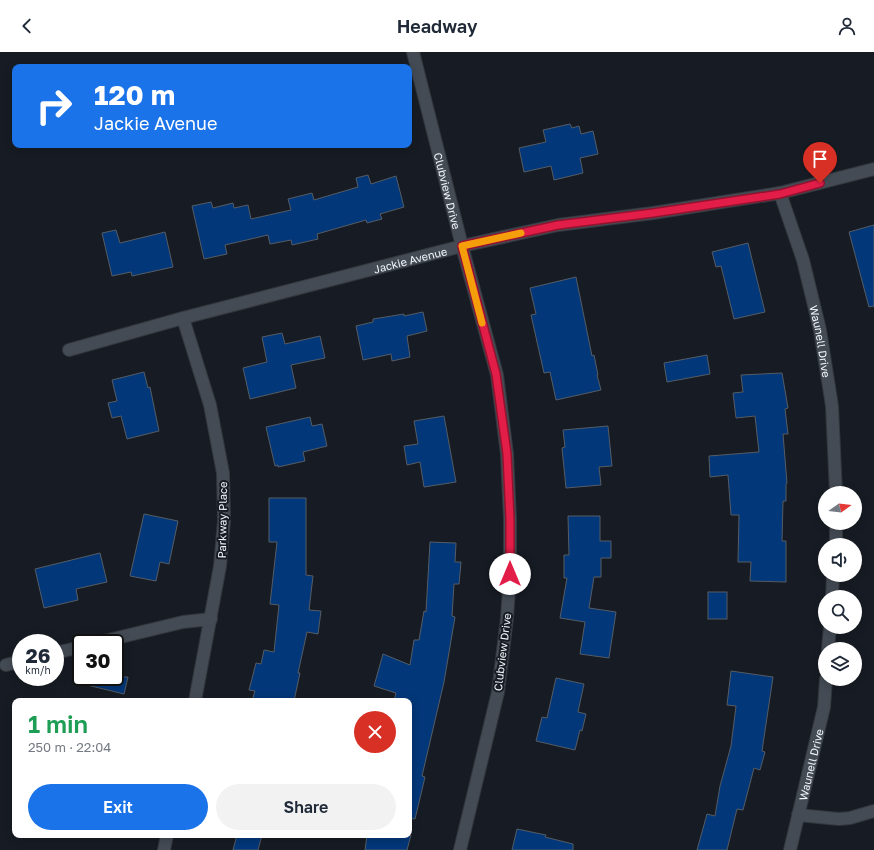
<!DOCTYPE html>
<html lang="en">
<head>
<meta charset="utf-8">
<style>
  :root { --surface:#fff; --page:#f2f2f3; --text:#1f2937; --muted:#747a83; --accent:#1a73e8 }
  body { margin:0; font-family:"Golos Text",sans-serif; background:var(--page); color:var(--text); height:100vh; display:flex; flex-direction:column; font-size:15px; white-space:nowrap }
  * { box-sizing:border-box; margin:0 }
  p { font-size:13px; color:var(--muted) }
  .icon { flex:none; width:22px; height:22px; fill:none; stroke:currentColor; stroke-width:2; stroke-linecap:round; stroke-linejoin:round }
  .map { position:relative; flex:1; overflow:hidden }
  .panel { position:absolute; left:12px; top:646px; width:400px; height:140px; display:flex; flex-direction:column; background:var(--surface); border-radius:8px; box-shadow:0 2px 10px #0003 }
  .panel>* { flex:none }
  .guide { position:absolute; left:12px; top:12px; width:400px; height:84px; border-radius:8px; box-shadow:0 2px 10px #0003; background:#1a73e8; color:#fff; overflow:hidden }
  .needle { width:26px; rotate:76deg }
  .buttons { position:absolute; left:818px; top:434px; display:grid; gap:8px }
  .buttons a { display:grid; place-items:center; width:44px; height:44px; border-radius:50%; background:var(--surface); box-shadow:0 2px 10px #0003; font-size:20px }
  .speed { position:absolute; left:12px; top:582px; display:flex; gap:8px; font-size:20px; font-weight:700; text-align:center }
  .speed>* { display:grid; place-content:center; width:52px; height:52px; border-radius:50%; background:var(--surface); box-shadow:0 2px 10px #0003; line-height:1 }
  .speed small { font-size:10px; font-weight:400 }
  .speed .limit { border:2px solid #111; border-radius:6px; background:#fff; color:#111 }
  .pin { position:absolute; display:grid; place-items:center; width:34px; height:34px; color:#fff; margin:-41px -17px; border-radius:50% 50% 50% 0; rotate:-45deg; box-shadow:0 0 4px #0007 }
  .pin .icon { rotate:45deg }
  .me { position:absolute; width:44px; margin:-22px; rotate:0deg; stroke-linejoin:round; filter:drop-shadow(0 0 3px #0008) }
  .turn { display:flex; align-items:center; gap:14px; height:84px; padding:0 16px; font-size:18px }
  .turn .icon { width:52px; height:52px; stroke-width:2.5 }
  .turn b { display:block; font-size:28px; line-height:34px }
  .round { display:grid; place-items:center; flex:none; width:42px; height:42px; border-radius:21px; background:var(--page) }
  .head { display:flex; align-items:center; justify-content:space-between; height:68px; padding:0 16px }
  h1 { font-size:24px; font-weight:600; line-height:30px; color:#1e9e55 }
  .button { display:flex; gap:8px; margin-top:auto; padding:8px 16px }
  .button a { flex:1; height:46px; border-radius:24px; background:var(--accent); color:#fff; font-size:16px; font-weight:600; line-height:46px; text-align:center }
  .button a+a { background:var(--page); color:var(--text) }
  header { display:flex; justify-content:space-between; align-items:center; height:52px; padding:0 16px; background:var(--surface); font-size:18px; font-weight:600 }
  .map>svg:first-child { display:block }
  .building { fill:#023779; stroke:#555c65 }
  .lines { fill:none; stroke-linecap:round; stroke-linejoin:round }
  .street-casing { stroke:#33373d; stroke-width:14 }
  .street { stroke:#444b54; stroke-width:12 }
  .route-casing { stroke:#92132f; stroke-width:10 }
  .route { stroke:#e11d48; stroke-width:7 }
  .slow { stroke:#f59e0b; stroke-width:7 }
  .labels { text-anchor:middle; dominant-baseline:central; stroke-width:4; stroke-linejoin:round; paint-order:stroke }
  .street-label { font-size:11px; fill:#f1f5fb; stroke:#171c24 }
</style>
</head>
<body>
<header><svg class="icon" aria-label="back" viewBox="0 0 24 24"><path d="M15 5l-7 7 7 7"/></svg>Headway<svg class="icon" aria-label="person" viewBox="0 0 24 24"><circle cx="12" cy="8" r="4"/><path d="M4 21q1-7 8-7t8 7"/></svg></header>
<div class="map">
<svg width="874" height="798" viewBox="0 0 874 798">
  <rect width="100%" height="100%" fill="#171c24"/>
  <g class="building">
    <path d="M570,72L572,76L579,74L581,82L593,79L598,102L580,106L583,121L554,128L551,114L524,120L519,96L546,90L543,78Z"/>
    <path d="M368,123L371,132L396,124L404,155L380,162L382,167L367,171L366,168L317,182L318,187L292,193L291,188L270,192L268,183L225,193L227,202L204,207L192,154L211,150L213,156L233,151L234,156L248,153L251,167L291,158L288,147L312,141L314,148L358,135L356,126Z"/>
    <path d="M874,173V254L869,255L849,180Z"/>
    <path d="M116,178L120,191L165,180L173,215L132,224L131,220L112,224L102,181Z"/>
    <path d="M748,191L765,260L734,267L721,214L716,215L712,200Z"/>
    <path d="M576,225L592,304L594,303L598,323H597L601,338L556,348L550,320L544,321L531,263L536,262L530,236Z"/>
    <path d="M423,260L427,279L407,284L410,305L392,309L391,302L363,308L356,274L373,270V267L404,262V264Z"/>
    <path d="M282,281L285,292L320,284L325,306L291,313L296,336L250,347L243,316L267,310L262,285Z"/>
    <path d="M707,303L710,322L667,330L664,311Z"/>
    <path d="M144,320L148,336L150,335L159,379L127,387L121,364L112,366L108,351L117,349L112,328Z"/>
    <path d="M782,321L788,356L785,357L788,382H783L787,431L786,432V449H783L782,489H786V530L750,529L751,510H738L739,463H731L728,423L710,425L709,404L759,400L755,364L736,366L733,341L743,340L741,323Z"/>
    <path d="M444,364L456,430L424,435L420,410L407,413L404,394L418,392L414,369Z"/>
    <path d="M310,365L312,374L322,372L327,394L303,400L305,409L278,415V413L275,414L266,375Z"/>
    <path d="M608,374L612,414L599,415L601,433L566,436L562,396L565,395L563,378Z"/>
    <path d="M269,446H306V523L313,524L309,558L321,559L318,582L307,580L298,621H300L294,649H252L255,639L249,638L256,611L261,612L264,598L274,600L279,553L270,552L277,490H269Z"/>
    <path d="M144,462L178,469L169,512L160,510L156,529L130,524Z"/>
    <path d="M568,464H600V489H611V506H601V525H594L589,556L616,560L609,606L580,602L585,570L560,566L567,526H564V503H569Z"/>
    <path d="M430,490L456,491L455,510H461L459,532H454L452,564L455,565L444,630L422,724L425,725L415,767L409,766V649H394L396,641L374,634L383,602L410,613L414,588H419L424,559L426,560Z"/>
    <path d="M100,501L107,530L76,537L78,548L44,556L35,517Z"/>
    <rect x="708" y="540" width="19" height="27"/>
    <path d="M731,619L773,625L762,699L765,700L760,718L754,716L743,758L737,757L727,798H697L707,762L715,764L720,734L731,694L736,654L727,653Z"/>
    <path d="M80,625H128L124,642L79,631Z"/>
    <path d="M556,626L584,632L578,660L586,662L582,679L580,678L575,698L536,689L542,665L547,666Z"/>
    <path d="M517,777L546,783L545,785L573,792V798H512Z"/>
    <path d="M237,783H262L258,798H233Z"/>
    <path d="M367,783H411L407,798H365Z"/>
  </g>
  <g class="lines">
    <g class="street-casing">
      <g id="street">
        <path id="s1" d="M413,0L462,194L497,323L507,402L510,467V522L507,566L498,640L460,798"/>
        <path id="s2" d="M780,141L803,208L820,278L832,354L836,441"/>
        <path d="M183,266L210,353L223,421L224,469L220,514L195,649"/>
        <path id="s3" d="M69,298L183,266L462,194L558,173L653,161L780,141L874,117"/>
        <path d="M836,493V471"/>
        <path d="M832,545L833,523"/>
        <path d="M96,591L183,570L211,567"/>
        <path d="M828,597L830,575"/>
        <path d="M55,601L81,595"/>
        <path d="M6,613L21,609"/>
        <path d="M798,763L839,767L850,766L874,759"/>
        <path d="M164,798L167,783"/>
        <path id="s4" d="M790,798L824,655L826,627"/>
      </g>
    </g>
    <use href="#street" class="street"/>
  </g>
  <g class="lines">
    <g class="route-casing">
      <path id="route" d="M510,522V467L507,402L496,322L462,194L558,173L653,161L780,142L820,131"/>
    </g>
    <use href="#route" class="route"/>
    <path class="slow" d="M482,271L462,194L521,181"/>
  </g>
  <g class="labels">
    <g class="street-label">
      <text stroke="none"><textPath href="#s1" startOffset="143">Clubview Drive</textPath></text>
      <text stroke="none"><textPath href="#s3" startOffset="353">Jackie Avenue</textPath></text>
      <text stroke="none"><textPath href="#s2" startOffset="154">Waunell Drive</textPath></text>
      <text transform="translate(222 468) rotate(-89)">Parkway Place</text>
      <text transform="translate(502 600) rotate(-83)">Clubview Drive</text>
      <text stroke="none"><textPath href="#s4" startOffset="88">Waunell Drive</textPath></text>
    </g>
  </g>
</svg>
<div class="buttons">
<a><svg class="needle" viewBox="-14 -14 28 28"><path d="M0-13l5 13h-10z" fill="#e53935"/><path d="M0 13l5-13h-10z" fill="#747a83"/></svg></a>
<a><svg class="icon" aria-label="sound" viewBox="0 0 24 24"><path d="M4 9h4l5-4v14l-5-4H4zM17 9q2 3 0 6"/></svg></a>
<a><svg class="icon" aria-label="search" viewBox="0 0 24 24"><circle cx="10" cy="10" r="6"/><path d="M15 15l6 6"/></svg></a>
<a><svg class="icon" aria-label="layers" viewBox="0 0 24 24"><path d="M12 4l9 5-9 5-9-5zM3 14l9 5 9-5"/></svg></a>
</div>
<div class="speed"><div>26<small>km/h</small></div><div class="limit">30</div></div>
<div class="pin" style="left:820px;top:131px;background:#d93025"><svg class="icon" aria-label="arrive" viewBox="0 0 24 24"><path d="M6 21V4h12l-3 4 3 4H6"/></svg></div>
<svg class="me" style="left:510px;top:522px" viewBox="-20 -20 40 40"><circle r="19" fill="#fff"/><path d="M0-13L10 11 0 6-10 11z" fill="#e11d48"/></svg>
<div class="guide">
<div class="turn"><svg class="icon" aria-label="right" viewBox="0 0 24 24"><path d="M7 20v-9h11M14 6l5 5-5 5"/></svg><div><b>120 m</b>Jackie Avenue</div></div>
</div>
<section class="panel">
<div class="head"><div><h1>1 min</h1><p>250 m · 22:04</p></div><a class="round" style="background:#d93025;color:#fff"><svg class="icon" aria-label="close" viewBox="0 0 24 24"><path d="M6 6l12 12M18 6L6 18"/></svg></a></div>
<div class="button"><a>Exit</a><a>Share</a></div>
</section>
</div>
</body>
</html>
